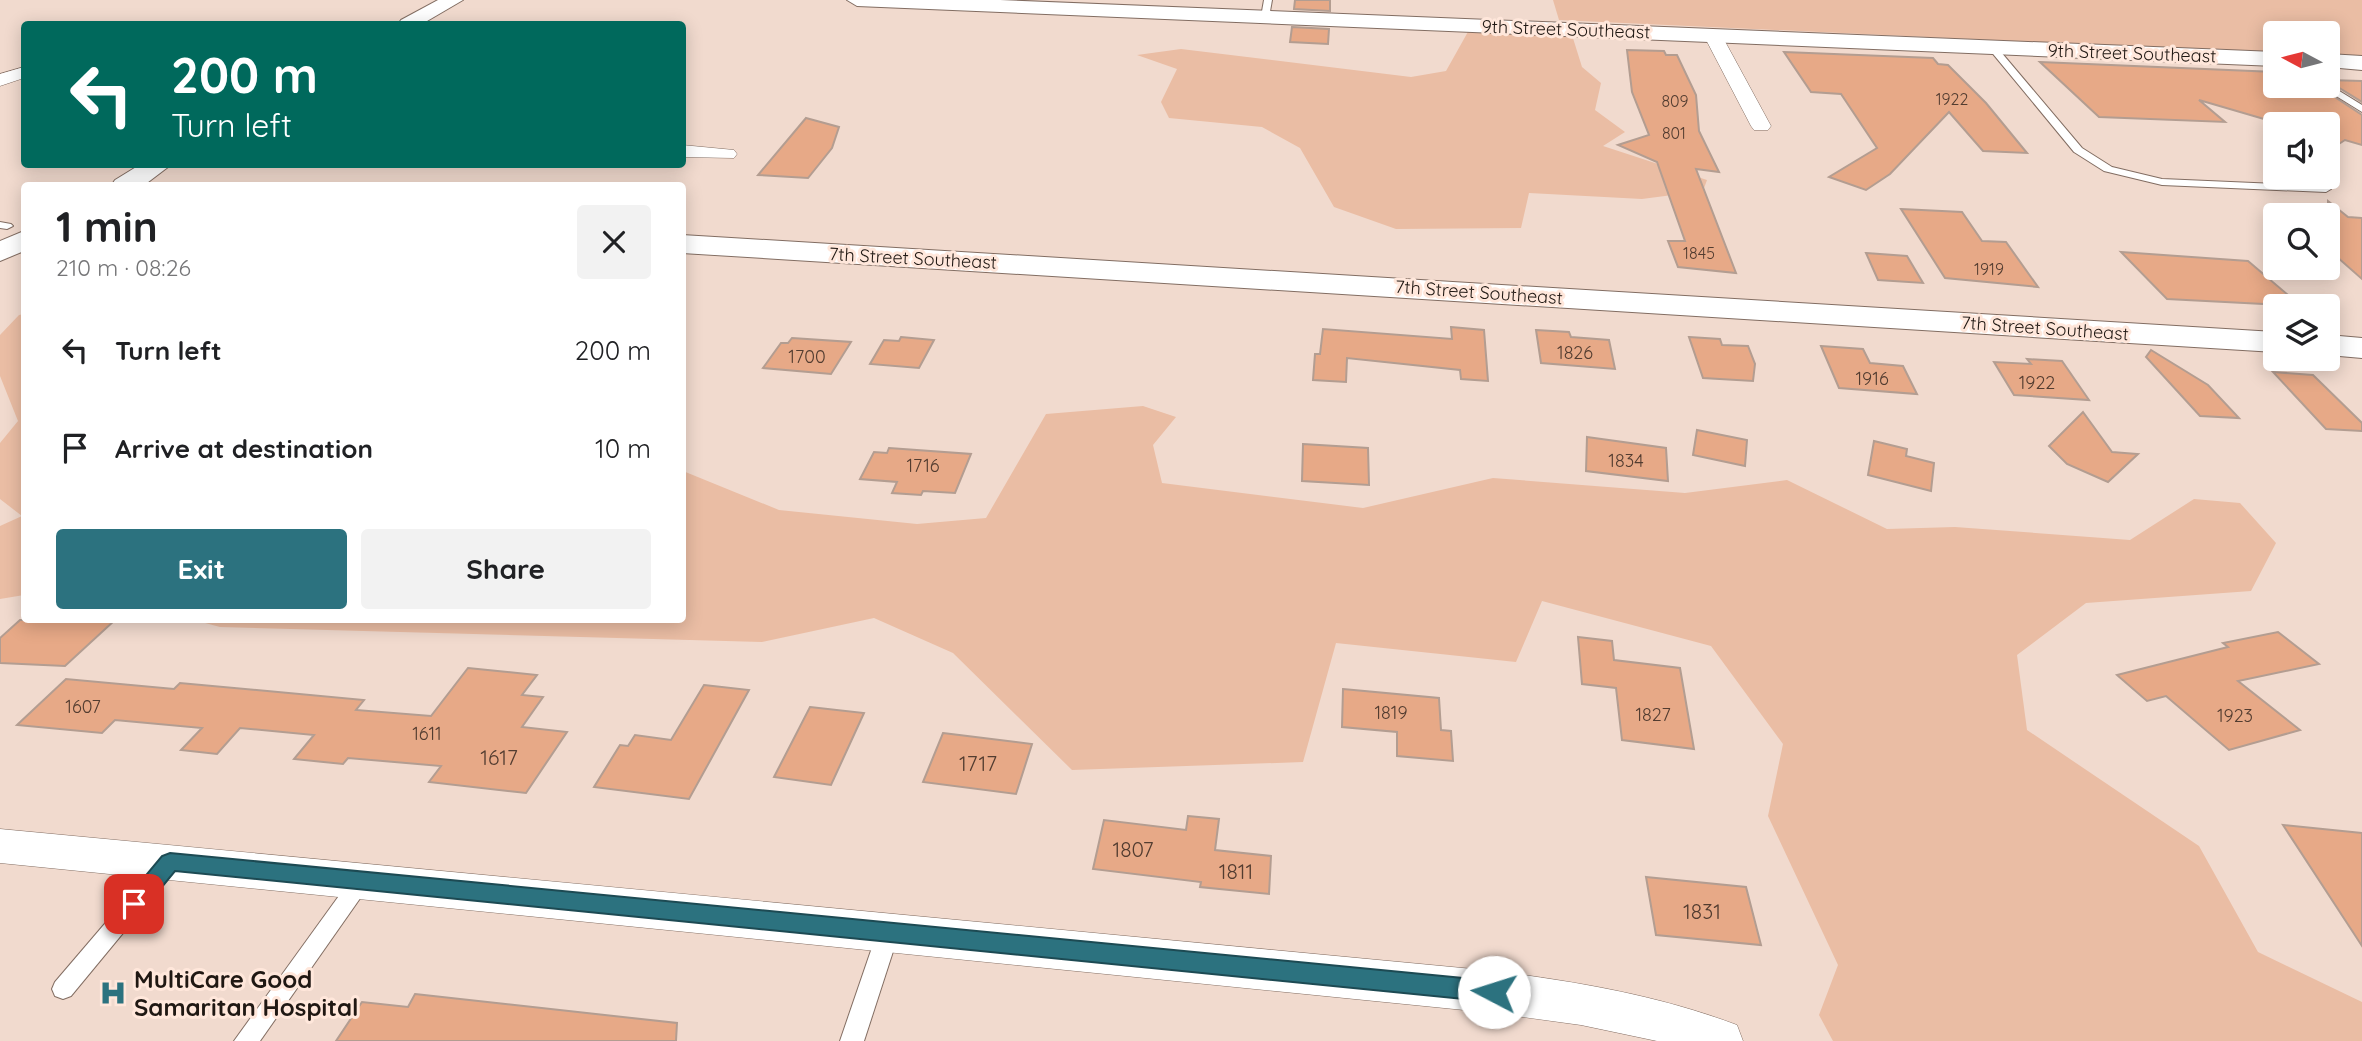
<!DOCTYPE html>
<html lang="en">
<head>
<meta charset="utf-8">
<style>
  :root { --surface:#fff; --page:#f2f2f2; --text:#202124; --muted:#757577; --accent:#2c727f }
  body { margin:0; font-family:Quicksand,sans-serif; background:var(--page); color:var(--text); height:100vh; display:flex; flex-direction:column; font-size:26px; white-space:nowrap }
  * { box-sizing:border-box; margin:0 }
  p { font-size:23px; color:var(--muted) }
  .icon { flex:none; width:38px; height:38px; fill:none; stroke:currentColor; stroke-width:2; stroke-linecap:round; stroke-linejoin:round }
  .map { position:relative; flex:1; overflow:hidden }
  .drawer { position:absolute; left:21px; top:182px; width:665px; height:441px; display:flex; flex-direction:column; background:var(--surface); border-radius:7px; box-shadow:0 4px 18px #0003 }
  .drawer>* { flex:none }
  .guide { position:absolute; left:21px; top:21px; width:665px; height:147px; border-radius:7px; box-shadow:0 4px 18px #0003; background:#00695c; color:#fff; overflow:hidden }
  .needle { width:46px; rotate:277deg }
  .buttons { position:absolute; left:2263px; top:21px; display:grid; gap:14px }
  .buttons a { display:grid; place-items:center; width:77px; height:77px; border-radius:7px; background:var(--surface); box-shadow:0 4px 18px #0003; font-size:35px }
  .pin { position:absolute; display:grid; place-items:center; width:60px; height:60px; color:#fff; margin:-30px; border-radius:14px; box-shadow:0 4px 10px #0006 }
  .me { position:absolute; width:77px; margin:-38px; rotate:275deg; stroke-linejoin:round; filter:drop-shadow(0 0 5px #0008) }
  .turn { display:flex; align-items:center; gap:24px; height:147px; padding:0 35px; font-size:32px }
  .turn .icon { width:91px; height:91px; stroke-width:2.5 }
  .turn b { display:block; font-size:49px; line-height:60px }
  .round { display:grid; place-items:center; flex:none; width:74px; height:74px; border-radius:7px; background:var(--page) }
  .overview { display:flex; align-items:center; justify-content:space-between; height:119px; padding:0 35px }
  h1 { font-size:42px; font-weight:800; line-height:52px }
  .action { display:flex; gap:14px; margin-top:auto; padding:14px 35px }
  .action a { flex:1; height:80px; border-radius:7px; background:var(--accent); color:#fff; font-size:28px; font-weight:800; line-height:80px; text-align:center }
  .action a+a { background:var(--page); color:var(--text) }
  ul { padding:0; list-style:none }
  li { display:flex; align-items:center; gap:21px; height:98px; padding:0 35px }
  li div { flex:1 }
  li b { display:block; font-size:26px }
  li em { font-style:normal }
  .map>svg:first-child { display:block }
  .green { fill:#eabda4 }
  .building { fill:#e7a987; stroke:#b39d91; stroke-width:2 }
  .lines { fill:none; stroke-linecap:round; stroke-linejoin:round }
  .service-casing { stroke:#826d62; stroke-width:2 }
  .minor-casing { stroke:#826d62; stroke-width:1 }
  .tertiary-casing { stroke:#826d62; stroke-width:2 }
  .service { fill:#fff; fill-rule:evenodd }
  .minor { fill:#fff; fill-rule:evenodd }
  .tertiary { fill:#fff; fill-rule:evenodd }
  .route { fill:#2c727f; stroke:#1d4a53; stroke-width:2 }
  .labels { text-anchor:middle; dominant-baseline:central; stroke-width:6; stroke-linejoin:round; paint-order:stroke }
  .far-number-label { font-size:16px; fill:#523c30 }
  .far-street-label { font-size:18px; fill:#201813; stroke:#ffe7db }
  .number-label { font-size:18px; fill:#523c30 }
  .near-number-label { font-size:21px; fill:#523c30 }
  .near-poi-label { font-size:24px; font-weight:bold; fill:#201813; stroke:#ffe7db; text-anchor:start }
</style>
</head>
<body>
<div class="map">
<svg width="2362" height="1041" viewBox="0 0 2362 1041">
  <rect width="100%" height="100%" fill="#f1dace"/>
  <g class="green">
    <path d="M1553,0H2362V57L2328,55V33H2275V53L1559,20Z"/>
    <path d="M1469,30L1572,35L1582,67L1601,83L1595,110L1625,132L1603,146L1707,180L1703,191L1642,199L1529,193L1521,228L1396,229L1334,207L1300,148L1262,127L1169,118L1161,102L1177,69L1137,55L1181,49L1411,77L1446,71Z"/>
    <path d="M24,314V595L0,599V526L22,516L0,499V443L18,421L0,376V335L19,315Z"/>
    <path d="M1143,406L1176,417L1153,445L1162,483L1363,508L1493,478L1685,493L1787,480L1887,529L1955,527L2130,540L2194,499L2240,503L2276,543L2251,591L2086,603L2017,655L2027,730L2199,846L2258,952L2362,1002V1041H1833L1819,1015L1838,965L1768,816L1783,744L1711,646L1542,601L1516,662L1336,643L1303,762L1072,770L953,653L874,618L762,642L220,627L194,620H682L683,471L779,510L917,524L986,518L1046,414Z"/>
  </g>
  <g class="building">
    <path d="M1295,0H1330V11L1294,9Z"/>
    <path d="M1292,27L1329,29L1328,44L1290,42Z"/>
    <path d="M1627,50L1664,51L1666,55H1677L1696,95L1699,131L1719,172L1696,169L1736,273L1678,267L1668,241H1685L1657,162L1618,145L1649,135L1632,92Z"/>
    <path d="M1784,52L1933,58L1938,64L1948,65L1986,103L2027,153L1983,151L1949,112L1890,174L1866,190L1829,177L1877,148L1841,94L1811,92Z"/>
    <path d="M2040,62L2275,72V86H2318L2362,115V145L2345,140L2328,151V124H2281L2199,100L2225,122L2099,117Z"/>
    <path d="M2328,80L2362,81V102L2328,81Z"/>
    <path d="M806,118L839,127L832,148L808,178L758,175Z"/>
    <path d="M2328,201L2348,217L2362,218V279L2328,249V215H2290L2283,209L2328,211Z"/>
    <path d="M1901,209L1962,212L1982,241L2006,242L2038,287L1945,278Z"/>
    <path d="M2121,252L2248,261L2301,306L2167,299Z"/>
    <path d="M1866,253L1907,256L1923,283L1878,280Z"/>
    <path d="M1451,327L1484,330L1488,381L1461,379L1460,370L1347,358L1346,382L1313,380L1315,354H1320L1323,329L1452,339Z"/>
    <path d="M1536,330L1569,332L1571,337L1609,340L1615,369L1541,363Z"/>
    <path d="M901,337L934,340L919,368L870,364L884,340L899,341Z"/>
    <path d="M1689,337L1720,339L1722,345L1748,346L1755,364L1753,381L1703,378Z"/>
    <path d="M792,338L851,342L831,374L763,368L781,343H788Z"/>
    <path d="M1821,346L1863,349L1870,363L1903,366L1917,394L1839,388Z"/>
    <path d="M2151,350L2208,385L2239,418L2200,416L2146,357Z"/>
    <path d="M2027,359L2062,361L2089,400L2014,395L1994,362L2031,364Z"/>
    <path d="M2273,372L2313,375L2362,423V431L2326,429Z"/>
    <path d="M2083,412L2112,452L2138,454L2108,482L2067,464L2049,446Z"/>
    <path d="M1697,430L1747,440L1745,466L1693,455Z"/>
    <path d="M1587,437L1666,448L1668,481L1586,471Z"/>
    <path d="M1874,441L1907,449L1906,456L1934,463L1931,491L1868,475Z"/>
    <path d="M1303,444L1368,448L1369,485L1302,481Z"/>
    <path d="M889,448L971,454L955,493L923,491L921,495L892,493L897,482L860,479L874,452L887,453Z"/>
    <path d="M20,620H115L65,666L0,663V638Z"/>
    <path d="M2278,632L2319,664L2238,681L2300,730L2229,750L2166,696L2147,701L2117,675L2228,647L2223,643Z"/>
    <path d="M1578,637L1612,641L1614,660L1680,668L1694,749L1622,740L1616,688L1582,684Z"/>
    <path d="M468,668L537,675L522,695L543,697L522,727L567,732L526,793L429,782L441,766L348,758L343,764L294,759L314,735L240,728L217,754L181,750L202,728L115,720L102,733L17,725L66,679L174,689L180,683L364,700L356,710L431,716Z"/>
    <path d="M704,685L749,690L689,799L594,787L620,745L628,746L635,735L671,740Z"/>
    <path d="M1343,689L1439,698L1441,730L1451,731L1453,761L1397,756V732L1342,727Z"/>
    <path d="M810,707L864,713L831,785L774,777Z"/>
    <path d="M943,733L1032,744L1016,794L923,782Z"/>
    <path d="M1188,816L1219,819L1215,850L1271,856L1269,894L1200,887L1201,882L1093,869L1104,820L1186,830Z"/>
    <path d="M2283,825L2362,833V946Z"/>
    <path d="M1646,877L1746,887L1761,945L1656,935Z"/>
    <path d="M415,994L677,1023L676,1041H336L362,1002L408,1007Z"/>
  </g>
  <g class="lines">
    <g class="service-casing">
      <g id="service">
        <path d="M1264,0H1272L1269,17L1265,19L1261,17Z"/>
        <path d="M1989,45H1995L2082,148L2112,167L2162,179L2326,186L2331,189L2326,192L2162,185L2104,171L2074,152L1989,49Z"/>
        <path d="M2328,84L2362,105V112L2320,86Z"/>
        <path d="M0,222L11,224L13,226L7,229L0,228Z"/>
        <path d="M168,855L175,858L178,864L175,870L71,996L63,999L55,996L52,989L55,982L161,858Z"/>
        <path d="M361,872L368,875L372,881L368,887L260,1041H234L354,875Z"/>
        <path d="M888,923L896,926L899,933L864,1041H840L877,933L880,926Z"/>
      </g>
    </g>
    <g class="minor-casing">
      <g id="minor">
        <path d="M1712,29L1721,34L1771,126L1768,130H1754L1751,126L1703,34Z"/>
        <path d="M24,67V78L0,86V74Z"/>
        <path d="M682,145L734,150L737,154L734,158L682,157Z"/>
        <path d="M0,829L1494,971C1578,982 1657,995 1737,1025L1743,1041H1657L1581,1025L1494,1013L0,863Z"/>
      </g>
    </g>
    <g class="tertiary-casing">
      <g id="tertiary">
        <path d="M438,0H463L422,24H398L401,20Z"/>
        <path d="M847,0H1000L2275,52V66L857,6Z"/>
        <path d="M2328,54L2362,56V70L2328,67Z"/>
        <path d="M141,164H172L143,186H111L115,180Z"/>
        <path d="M24,231V251L0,261V241Z"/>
        <path d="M682,235L2275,332V352L682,253Z"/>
        <path d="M2328,335L2362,338V358L2328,355Z"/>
      </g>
    </g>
    <use href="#service" class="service"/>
    <use href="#minor" class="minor"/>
    <use href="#tertiary" class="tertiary"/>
  </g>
  <path class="route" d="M170,853L1494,981L1502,985L1506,992L1502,999L1494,1002L175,871L142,911L134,913L127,911L123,904L127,898L162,856Z"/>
  <defs>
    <g id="hospital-bare" transform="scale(2.1)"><path d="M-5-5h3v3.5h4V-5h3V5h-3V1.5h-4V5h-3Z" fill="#2c727f" stroke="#ffe7db" stroke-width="2.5" paint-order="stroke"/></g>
  </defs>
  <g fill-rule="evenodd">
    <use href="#hospital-bare" x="113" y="993"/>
  </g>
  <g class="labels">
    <g class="far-number-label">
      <text x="1952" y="99">1922</text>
      <text x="1675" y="101">809</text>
      <text x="1674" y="133">801</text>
      <text x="1699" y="253">1845</text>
      <text x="1989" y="269">1919</text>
    </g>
    <g class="far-street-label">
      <text transform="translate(1566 29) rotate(2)">9th Street Southeast</text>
      <text transform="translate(2132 53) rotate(2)">9th Street Southeast</text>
      <text transform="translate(913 258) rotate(3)">7th Street Southeast</text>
      <text transform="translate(1479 292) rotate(4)">7th Street Southeast</text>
      <text transform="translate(2045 328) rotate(4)">7th Street Southeast</text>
    </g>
    <g class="number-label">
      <text x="1575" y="352">1826</text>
      <text x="807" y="356">1700</text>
      <text x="1872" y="378">1916</text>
      <text x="2037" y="382">1922</text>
      <text x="1626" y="460">1834</text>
      <text x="923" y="465">1716</text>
      <text x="83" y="706">1607</text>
      <text x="1391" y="712">1819</text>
      <text x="1653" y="714">1827</text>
      <text x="2235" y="715">1923</text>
      <text x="427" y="733">1611</text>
    </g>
    <g class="near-number-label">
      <text x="499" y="757">1617</text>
      <text x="978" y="763">1717</text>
      <text x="1133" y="849">1807</text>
      <text x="1236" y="871">1811</text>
      <text x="1702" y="911">1831</text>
    </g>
    <g class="near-poi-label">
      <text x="134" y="979">MultiCare Good<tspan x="134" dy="28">Samaritan Hospital</tspan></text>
    </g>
  </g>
</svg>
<div class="buttons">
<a><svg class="needle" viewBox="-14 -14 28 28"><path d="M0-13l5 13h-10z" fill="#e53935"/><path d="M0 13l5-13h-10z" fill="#757577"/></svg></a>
<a><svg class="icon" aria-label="sound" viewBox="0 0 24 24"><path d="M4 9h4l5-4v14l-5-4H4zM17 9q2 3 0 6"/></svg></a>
<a><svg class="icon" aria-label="search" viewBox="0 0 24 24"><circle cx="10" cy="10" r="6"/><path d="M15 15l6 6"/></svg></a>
<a><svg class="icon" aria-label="layers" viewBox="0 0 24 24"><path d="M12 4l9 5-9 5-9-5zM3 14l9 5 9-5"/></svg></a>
</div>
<div class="pin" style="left:134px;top:904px;background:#d93025"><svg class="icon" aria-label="arrive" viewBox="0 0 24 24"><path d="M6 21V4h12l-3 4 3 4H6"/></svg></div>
<svg class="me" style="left:1494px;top:992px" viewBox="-20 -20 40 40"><circle r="19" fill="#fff"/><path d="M0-13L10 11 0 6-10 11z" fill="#2c727f"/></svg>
<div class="guide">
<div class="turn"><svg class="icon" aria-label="left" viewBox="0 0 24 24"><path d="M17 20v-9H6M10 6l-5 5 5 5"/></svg><div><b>200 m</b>Turn left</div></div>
</div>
<section class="drawer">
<div class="overview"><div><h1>1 min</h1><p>210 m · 08:26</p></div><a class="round"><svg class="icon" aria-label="close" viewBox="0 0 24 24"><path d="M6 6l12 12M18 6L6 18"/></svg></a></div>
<ul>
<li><svg class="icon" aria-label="left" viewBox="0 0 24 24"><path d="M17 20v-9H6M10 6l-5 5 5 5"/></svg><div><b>Turn left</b></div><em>200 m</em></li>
<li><svg class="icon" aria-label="arrive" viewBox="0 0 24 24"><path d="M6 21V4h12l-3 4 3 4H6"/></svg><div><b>Arrive at destination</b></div><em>10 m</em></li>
</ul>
<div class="action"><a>Exit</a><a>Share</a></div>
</section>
</div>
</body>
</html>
